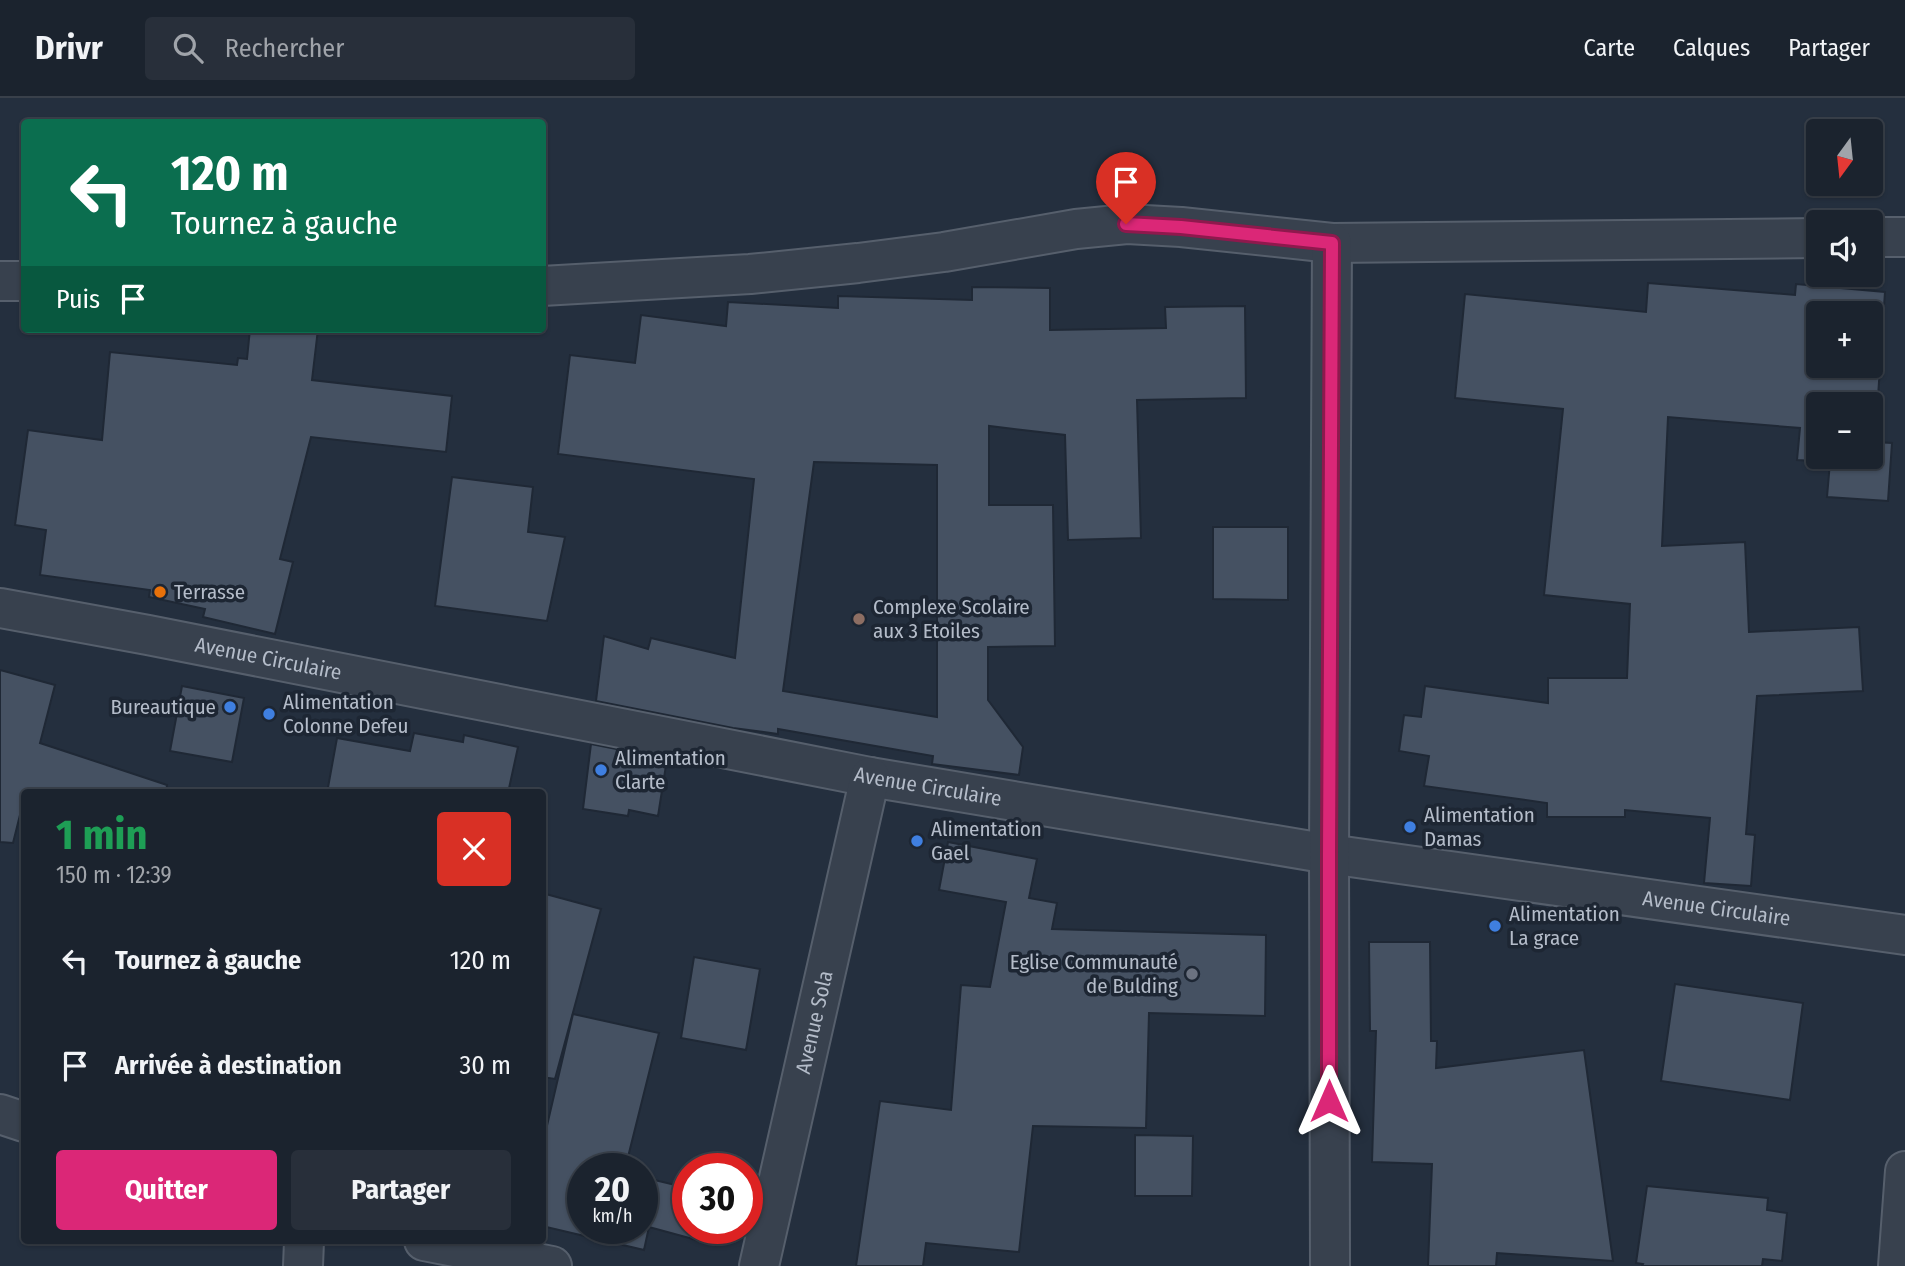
<!DOCTYPE html>
<html lang="fr">
<head>
<meta charset="utf-8">
<style>
  :root { --surface:#1b232e; --page:#282f3a; --text:#f1f3f6; --muted:#a0a4aa; --line:#39404a; --accent:#db2777 }
  body { margin:0; font-family:"Fira Sans Condensed",sans-serif; background:var(--page); color:var(--text); height:100vh; display:flex; flex-direction:column; font-size:26px; white-space:nowrap }
  * { box-sizing:border-box; margin:0 }
  p { font-size:23px; color:var(--muted) }
  .icon { flex:none; width:38px; height:38px; fill:none; stroke:currentColor; stroke-width:2; stroke-linecap:round; stroke-linejoin:round }
  .map { position:relative; flex:1; overflow:hidden }
  .panel { position:absolute; left:21px; top:691px; width:525px; height:455px; display:flex; flex-direction:column; background:var(--surface); border-radius:7px; box-shadow:0 2px 5px #0004,0 0 0 2px var(--line) }
  .panel>* { flex:none }
  .top-card { position:absolute; left:21px; top:21px; width:525px; height:214px; border-radius:7px; box-shadow:0 2px 5px #0004,0 0 0 2px var(--line); background:#0b6e4f; color:#fff; overflow:hidden }
  .needle { width:46px; rotate:195deg }
  .controls { position:absolute; left:1806px; top:21px; display:grid; gap:14px }
  .controls a { display:grid; place-items:center; width:77px; height:77px; border-radius:7px; background:var(--surface); box-shadow:0 2px 5px #0004,0 0 0 2px var(--line); font-size:35px }
  .speed { position:absolute; left:567px; top:1055px; display:flex; gap:14px; font-size:35px; font-weight:700; text-align:center }
  .speed>* { display:grid; place-content:center; width:91px; height:91px; border-radius:50%; background:var(--surface); box-shadow:0 2px 5px #0004,0 0 0 2px var(--line); line-height:1 }
  .speed small { font-size:18px; font-weight:400 }
  .speed .limit { border:10px solid #d22; background:#fff; color:#111 }
  .pin { position:absolute; display:grid; place-items:center; width:60px; height:60px; color:#fff; margin:-72px -30px; border-radius:50% 50% 50% 0; rotate:-45deg; box-shadow:0 0 7px #0007 }
  .pin .icon { rotate:45deg }
  .me { position:absolute; width:77px; margin:-38px; rotate:0deg; stroke-linejoin:round; filter:drop-shadow(0 0 5px #0008) }
  .turn { display:flex; align-items:center; gap:24px; height:147px; padding:0 35px; font-size:32px }
  .turn .icon { width:91px; height:91px; stroke-width:2.5 }
  .turn b { display:block; font-size:49px; line-height:60px }
  .then { display:flex; align-items:center; height:66px; padding:0 35px; background:#0003; gap:14px; font-size:26px }
  .round { display:grid; place-items:center; flex:none; width:74px; height:74px; border-radius:7px; background:var(--page) }
  .summary { display:flex; align-items:center; justify-content:space-between; height:119px; padding:0 35px }
  h1 { font-size:42px; font-weight:700; line-height:52px; color:#1e9e55 }
  .cta { display:flex; gap:14px; margin-top:auto; padding:14px 35px }
  .cta a { flex:1; height:80px; border-radius:7px; background:var(--accent); color:#fff; font-size:28px; font-weight:700; line-height:80px; text-align:center }
  .cta a+a { background:var(--page); color:var(--text) }
  ul { padding:0; list-style:none }
  li { display:flex; align-items:center; gap:21px; height:105px; padding:0 35px }
  li div { flex:1 }
  li b { display:block; font-size:26px }
  li em { font-style:normal }
  header { display:flex; align-items:center; gap:42px; box-sizing:border-box; height:98px; padding:0 35px; background:var(--surface); border-bottom:2px solid var(--line) }
  header strong { font-size:33px }
  nav { display:flex; gap:38px; margin-inline-start:auto; font-size:24px }
  .search { width:490px; height:63px; background:var(--page); display:flex; align-items:center; gap:18px; box-sizing:border-box; padding:0 24px; border-radius:7px; color:var(--muted); font-size:26px }
  .map>svg:first-child { display:block }
  .building { fill:#455162; stroke:#1f2835; stroke-width:2; fill-rule:evenodd }
  .lines { fill:none; stroke-linecap:round; stroke-linejoin:round }
  .minor-casing { stroke:#565f6c; stroke-width:42 }
  .minor { stroke:#38414e; stroke-width:38 }
  .route-casing { stroke:#8e194d; stroke-width:18 }
  .route { stroke:#db2777; stroke-width:12 }
  .food-dot { fill:#e8710a; stroke:#1d2633; stroke-width:2.5 }
  .education-dot { fill:#8d6e63; stroke:#1d2633; stroke-width:2.5 }
  .shop-dot { fill:#3f7fe0; stroke:#1d2633; stroke-width:2.5 }
  .worship-dot { fill:#6b7280; stroke:#1d2633; stroke-width:2.5 }
  .labels { text-anchor:middle; dominant-baseline:central; stroke-width:7; stroke-linejoin:round; paint-order:stroke }
  .poi-label { font-size:21px; fill:#b4bcc9; stroke:#1d2633; text-anchor:start }
  .street-label { font-size:21px; fill:#b4bcc9; stroke:#1d2633 }
</style>
</head>
<body>
<header>
<strong>Drivr</strong>
<div class="search"><svg class="icon" aria-label="search" viewBox="0 0 24 24"><circle cx="10" cy="10" r="6"/><path d="M15 15l6 6"/></svg>Rechercher</div>
<nav><a>Carte</a><a>Calques</a><a>Partager</a></nav>
</header>
<div class="map">
<svg width="1905" height="1168" viewBox="0 0 1905 1168">
  <rect width="100%" height="100%" fill="#242f3e"/>
  <g class="building">
    <path d="M1648,185L1795,197L1796,186L1885,194L1875,344L1892,345L1888,403L1827,399L1830,364L1797,362L1800,330L1668,319L1662,448L1745,444L1749,534L1859,529L1863,593L1757,598L1746,736L1755,737L1751,788L1704,785L1710,720L1625,712V719H1547V705L1424,688L1429,658L1399,653L1404,617L1421,619L1425,588L1548,605V580H1627L1630,506L1544,497L1563,311L1455,300L1465,196L1646,214ZM1818,215H1871V268H1818ZM1818,306H1871V359H1818Z"/>
    <path d="M972,189L1050,190V232L1166,230L1165,209L1245,208L1246,300L1137,302L1141,440L1068,442L1065,337L989,328V407H1053L1055,548L988,549V602L1023,649L1019,677L932,666L933,658L778,631V636L733,630L596,603L604,538L648,551L651,540L735,560L754,381L558,356L570,257L635,265L641,217L726,228L728,204L838,210V198L972,202ZM814,364L937,367V619L783,593Z"/>
    <path d="M250,231H318L312,282L452,298L446,354L311,339L280,461L293,464L275,536L203,519L205,511L149,499L150,492L40,477L46,432L15,427L28,332L102,342L110,254L237,267L238,260L247,261Z"/>
    <path d="M452,379L533,389L528,434L565,439L547,523L435,508Z"/>
    <path d="M1213,429H1288V502L1213,501Z"/>
    <path d="M0,572L55,587L40,645L167,687L166,695H24V701L13,745L0,744Z"/>
    <path d="M182,588L244,600L232,664L170,653Z"/>
    <path d="M414,635L463,644L464,637L518,649L508,695H327L337,640L410,653Z"/>
    <path d="M591,646L667,661L658,718L629,712L628,718L583,711Z"/>
    <path d="M948,744L1037,761L1029,800L1057,805L1052,831L1266,837L1265,918L1149,915L1146,1030L1033,1028L1019,1154L926,1145L923,1168H856L880,1003L951,1012L961,887L990,889L1006,804L939,792Z"/>
    <path d="M542,795L601,811L555,981L542,979Z"/>
    <path d="M1369,844H1430L1431,943H1437L1436,970L1584,952L1613,1163L1497,1155L1496,1168H1428L1432,1066L1372,1064L1376,933H1370Z"/>
    <path d="M694,859L760,871L746,952L681,940Z"/>
    <path d="M1675,886L1803,905L1790,1002L1661,983Z"/>
    <path d="M573,916L659,935L625,1071H583V1130H642V1079L688,1090V1130H719L715,1147L649,1129L644,1152L542,1128V1049Z"/>
    <path d="M1135,1037L1193,1038L1192,1098H1135Z"/>
    <path d="M1647,1088L1768,1100L1767,1112L1787,1115L1782,1163L1763,1161L1762,1168H1642L1643,1166L1636,1165Z"/>
  </g>
  <g class="lines">
    <g class="minor-casing">
      <g id="minor">
        <path d="M1871,139H1905"/>
        <path d="M0,183H24"/>
        <path d="M542,188L750,176L858,165L944,154L1076,131L1127,126L1181,129L1332,145L1818,140"/>
        <path id="s1" d="M0,510L148,537L870,679L1329,756L1905,837"/>
        <path d="M0,1016L24,1024"/>
        <path d="M424,1143L552,1168"/>
        <path d="M303,1168L304,1143"/>
        <path id="s2" d="M759,1168L870,679"/>
        <path d="M1330,1168L1329,756L1332,145"/>
        <path d="M1898,1168L1905,1073"/>
      </g>
    </g>
    <use href="#minor" class="minor"/>
  </g>
  <g class="lines">
    <g class="route-casing">
      <path id="route" d="M1126,126L1181,129L1332,145L1329,756V1003"/>
    </g>
    <use href="#route" class="route"/>
  </g>
  <circle class="food-dot" cx="160" cy="494" r="7"/>
  <circle class="education-dot" cx="859" cy="521" r="7"/>
  <g class="shop-dot">
    <circle cx="230" cy="609" r="7"/>
    <circle cx="269" cy="616" r="7"/>
    <circle cx="601" cy="672" r="7"/>
    <circle cx="1410" cy="729" r="7"/>
    <circle cx="917" cy="743" r="7"/>
    <circle cx="1495" cy="828" r="7"/>
  </g>
  <circle class="worship-dot" cx="1192" cy="876" r="7"/>
  <g class="labels">
    <g class="poi-label">
      <text x="174" y="494">Terrasse</text>
      <text x="873" y="509">Complexe Scolaire<tspan x="873" dy="24">aux 3 Etoiles</tspan></text>
      <text x="283" y="604">Alimentation<tspan x="283" dy="24">Colonne Defeu</tspan></text>
      <text x="216" y="609" text-anchor="end">Bureautique</text>
      <text x="615" y="660">Alimentation<tspan x="615" dy="24">Clarte</tspan></text>
      <text x="1424" y="717">Alimentation<tspan x="1424" dy="24">Damas</tspan></text>
      <text x="931" y="731">Alimentation<tspan x="931" dy="24">Gael</tspan></text>
      <text x="1509" y="816">Alimentation<tspan x="1509" dy="24">La grace</tspan></text>
      <text x="1178" y="864" text-anchor="end">Eglise Communauté<tspan x="1178" dy="24">de Bulding</tspan></text>
    </g>
    <g class="street-label">
      <text stroke="none"><textPath href="#s1" startOffset="273">Avenue Circulaire</textPath></text>
      <text stroke="none"><textPath href="#s1" startOffset="945">Avenue Circulaire</textPath></text>
      <text stroke="none"><textPath href="#s1" startOffset="1743">Avenue Circulaire</textPath></text>
      <text stroke="none"><textPath href="#s2" startOffset="250">Avenue Sola</textPath></text>
    </g>
  </g>
</svg>
<div class="controls">
<a><svg class="needle" viewBox="-14 -14 28 28"><path d="M0-13l5 13h-10z" fill="#e53935"/><path d="M0 13l5-13h-10z" fill="#a0a4aa"/></svg></a>
<a><svg class="icon" aria-label="sound" viewBox="0 0 24 24"><path d="M4 9h4l5-4v14l-5-4H4zM17 9q2 3 0 6"/></svg></a>
<a>+</a>
<a>−</a>
</div>
<div class="speed"><div>20<small>km/h</small></div><div class="limit">30</div></div>
<div class="pin" style="left:1126px;top:126px;background:#d93025"><svg class="icon" aria-label="arrive" viewBox="0 0 24 24"><path d="M6 21V4h12l-3 4 3 4H6"/></svg></div>
<svg class="me" style="left:1329px;top:1003px" viewBox="-20 -20 40 40"><path d="M0-17L14 15 0 8-14 15z" fill="#db2777" stroke="#fff" stroke-width="4"/></svg>
<div class="top-card">
<div class="turn"><svg class="icon" aria-label="left" viewBox="0 0 24 24"><path d="M17 20v-9H6M10 6l-5 5 5 5"/></svg><div><b>120 m</b>Tournez à gauche</div></div>
<div class="then">Puis<svg class="icon" aria-label="arrive" viewBox="0 0 24 24"><path d="M6 21V4h12l-3 4 3 4H6"/></svg></div>
</div>
<section class="panel">
<div class="summary"><div><h1>1 min</h1><p>150 m · 12:39</p></div><a class="round" style="background:#d93025;color:#fff"><svg class="icon" aria-label="close" viewBox="0 0 24 24"><path d="M6 6l12 12M18 6L6 18"/></svg></a></div>
<ul>
<li><svg class="icon" aria-label="left" viewBox="0 0 24 24"><path d="M17 20v-9H6M10 6l-5 5 5 5"/></svg><div><b>Tournez à gauche</b></div><em>120 m</em></li>
<li><svg class="icon" aria-label="arrive" viewBox="0 0 24 24"><path d="M6 21V4h12l-3 4 3 4H6"/></svg><div><b>Arrivée à destination</b></div><em>30 m</em></li>
</ul>
<div class="cta"><a>Quitter</a><a>Partager</a></div>
</section>
</div>
</body>
</html>
